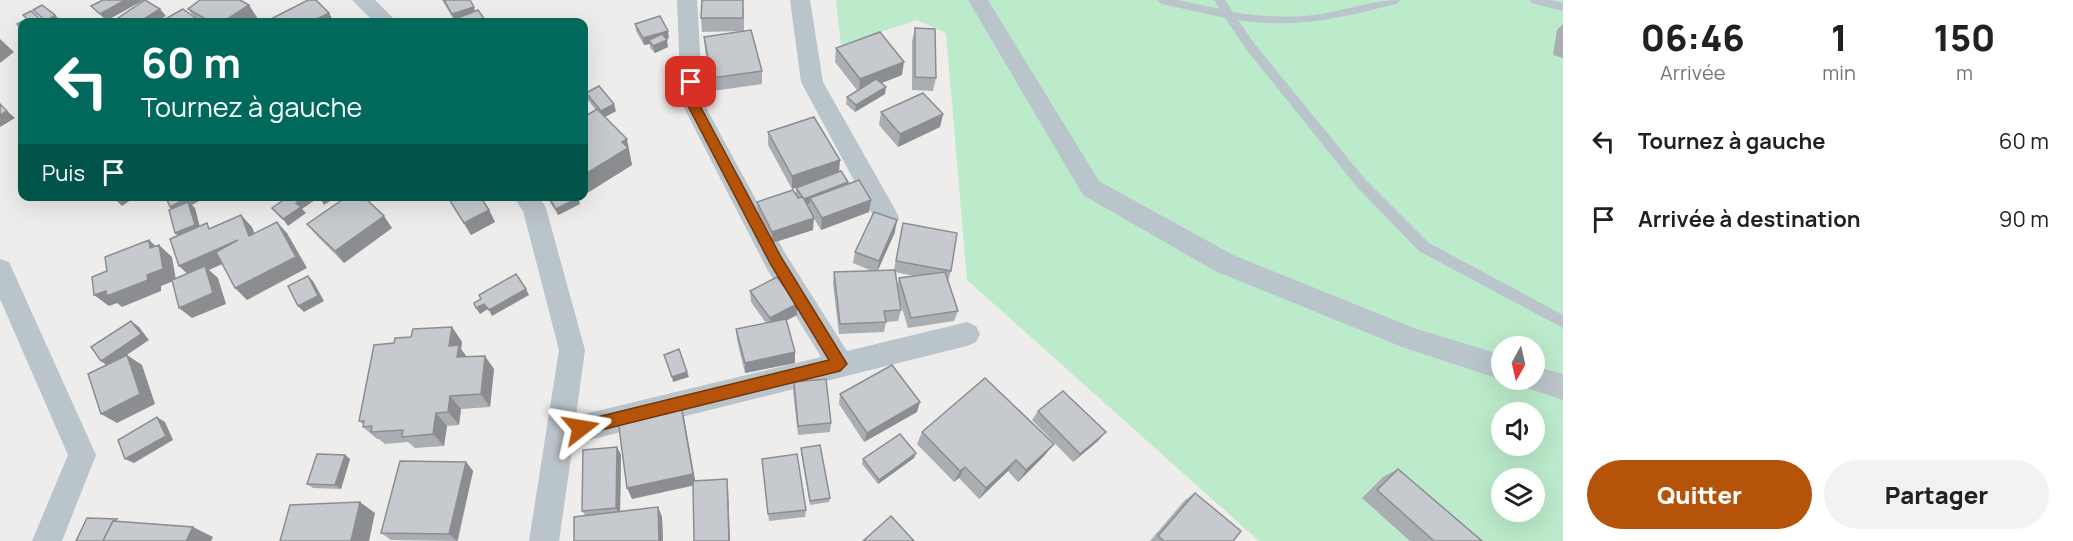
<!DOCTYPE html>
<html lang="fr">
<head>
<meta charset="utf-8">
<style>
  :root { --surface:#fff; --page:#f2f2f2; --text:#202124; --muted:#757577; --accent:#b45309 }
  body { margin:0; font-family:Manrope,sans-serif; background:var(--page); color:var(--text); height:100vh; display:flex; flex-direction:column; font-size:22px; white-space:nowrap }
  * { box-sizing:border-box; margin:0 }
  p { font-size:20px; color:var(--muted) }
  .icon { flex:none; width:33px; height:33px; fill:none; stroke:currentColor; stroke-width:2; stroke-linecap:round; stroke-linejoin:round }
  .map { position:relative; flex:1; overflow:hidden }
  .sheet { display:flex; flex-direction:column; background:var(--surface); width:510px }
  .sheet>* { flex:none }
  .guide { position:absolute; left:18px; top:18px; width:570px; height:183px; border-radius:12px; box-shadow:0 6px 24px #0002; background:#00695c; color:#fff; overflow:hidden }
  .needle { width:39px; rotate:188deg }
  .controls { position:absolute; left:1491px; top:336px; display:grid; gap:12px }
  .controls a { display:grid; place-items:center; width:54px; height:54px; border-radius:50%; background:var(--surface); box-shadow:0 6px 24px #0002; font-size:30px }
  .pin { position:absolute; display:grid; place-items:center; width:51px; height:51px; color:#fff; margin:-26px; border-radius:12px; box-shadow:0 3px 9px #0006 }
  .me { position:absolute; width:66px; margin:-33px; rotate:76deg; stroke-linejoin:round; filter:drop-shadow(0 0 4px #0008) }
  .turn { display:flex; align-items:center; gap:21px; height:126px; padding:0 24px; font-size:27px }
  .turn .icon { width:78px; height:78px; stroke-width:2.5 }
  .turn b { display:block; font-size:42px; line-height:51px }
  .then { display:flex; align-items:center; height:57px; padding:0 24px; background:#0003; gap:12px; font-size:22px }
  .eta { display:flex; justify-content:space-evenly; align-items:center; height:102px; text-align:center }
  .eta b { font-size:36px; font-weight:800; line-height:42px }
  .cta { display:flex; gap:12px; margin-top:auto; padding:12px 24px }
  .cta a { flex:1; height:69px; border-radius:36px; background:var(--accent); color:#fff; font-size:24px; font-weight:800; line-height:69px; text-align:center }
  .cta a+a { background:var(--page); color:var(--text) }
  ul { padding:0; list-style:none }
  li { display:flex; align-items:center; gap:18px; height:78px; padding:0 24px }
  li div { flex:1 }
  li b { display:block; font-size:22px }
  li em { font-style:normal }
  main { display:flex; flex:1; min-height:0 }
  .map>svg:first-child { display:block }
  .green { fill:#bbebca; fill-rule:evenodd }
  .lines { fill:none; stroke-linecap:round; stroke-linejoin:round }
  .lane { fill:#bac4cb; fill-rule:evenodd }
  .street { fill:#bac4cb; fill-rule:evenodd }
  .wall { fill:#aaaeb2; fill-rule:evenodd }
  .shaded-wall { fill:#8b8d91 }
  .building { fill:#c6cacf; stroke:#8b8d91; stroke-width:1.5 }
  .route { fill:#b45309; stroke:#753606; stroke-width:1.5 }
</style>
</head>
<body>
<main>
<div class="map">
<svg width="1563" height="541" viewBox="0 0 1563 541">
  <rect width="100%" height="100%" fill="#efecec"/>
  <path class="green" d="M836,0H1563V541H1259L967,280L946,33L917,20L841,45ZM1502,346H1534V380H1502ZM1502,412H1534V446H1502ZM1502,478H1534V512H1502Z"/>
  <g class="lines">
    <g class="lane">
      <path d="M1157,0H1178L1220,9L1214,0H1225L1233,12C1264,17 1296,19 1327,13C1352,8 1375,0 1401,0L1396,4C1339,18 1298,29 1238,20L1254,43L1364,178L1429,243L1563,315V328L1419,251L1356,186L1246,49L1225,18L1162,4Z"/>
      <path d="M1530,0H1550L1563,3V11L1531,3Z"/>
    </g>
    <g class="street">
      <path d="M352,0H375L397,22H374Z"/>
      <path d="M677,0H697L703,102L785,253L847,351L967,322L976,326L980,334L976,342L967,346L573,444L559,541H529L559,350L523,211L513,196H539L546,208L585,350L576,416L821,357L767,269L681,102Z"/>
      <path d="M790,0H810L823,82L896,211L899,218L896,225L887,228L878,225L801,82Z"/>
      <path d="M968,0H988L1099,181L1233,255L1414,328L1502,355V380H1504H1502L1402,347L1215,271L1083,195Z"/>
      <path d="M0,259L9,262L96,455L62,541H32L68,455L0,299Z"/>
      <path d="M1534,366L1563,374V400L1524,387L1521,380H1534Z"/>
    </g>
  </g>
  <g class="wall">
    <path d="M442,0H470L475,11L485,20L486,22H447L454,20Z"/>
    <path d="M744,8V31L762,71V84L713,91L705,50L704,37L743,31L702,32L701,18Z"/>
    <path d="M188,9L258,19L252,22H160L194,17Z"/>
    <path d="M635,24L669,38L666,39L668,47L655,53L650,48V44L644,45L636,31Z"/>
    <path d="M1563,24V58L1553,55L1557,30Z"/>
    <path d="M915,28L936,78L933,91L912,90V41Z"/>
    <path d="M836,48L902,75L881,83L885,94L855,112L846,104L847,97L857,90L835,62Z"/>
    <path d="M586,93L616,111L605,117L631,157H630L632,165L584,195V117L596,110L588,100Z"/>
    <path d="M881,112L943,114L940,127L898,147L879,125Z"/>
    <path d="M768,132L839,172L848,182L847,184L871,200L869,212L821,230L813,217V230L772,243L758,214L757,202L798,198L796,194V188L811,182L792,189L768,145Z"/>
    <path d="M447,196L489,210L495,222L471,235Z"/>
    <path d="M546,196H577L580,204L558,215Z"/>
    <path d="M903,223L951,271L948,281L958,311L954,321L908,328L898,295L901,310L898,321L886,322L884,332L839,334L833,284L834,272L872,271L853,263L855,252L895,232L878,270H894ZM895,272L914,276L899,278L897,287Z"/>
    <path d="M307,224L392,228L344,263L317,236Z"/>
    <path d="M750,291L797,304V315L786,320L795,352V363L745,373L737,340L736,329L766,323L751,302Z"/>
    <path d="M452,327L462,342L461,349L467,357L494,369L490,407L461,409L459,425L447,426L444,446L415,448L408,442L385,444L379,439H377L363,427L364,425L359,421L411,337Z"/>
    <path d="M794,382L831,423L830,432L798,435L793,391Z"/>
    <path d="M840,394L917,412L864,442L839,404Z"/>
    <path d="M1038,411L1098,441L1073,462L1032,420Z"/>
    <path d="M922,432L1045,455L1018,482L1008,471L979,499L959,478L954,482L917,444Z"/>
    <path d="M617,447L621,455L620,511L658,507L662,517L663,541H574L585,515L582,511Z"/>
    <path d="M801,448L830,498L829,502L810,505L801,452Z"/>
    <path d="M916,453L914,458L878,484L862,464L863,459Z"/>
    <path d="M345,455L350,459L341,489L313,488L307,484Z"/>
    <path d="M762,459L806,510L805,517L769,521Z"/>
    <path d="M466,462L473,471L458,541L391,540L381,533Z"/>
    <path d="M1398,469L1482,541H1410L1362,498L1383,477Z"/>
    <path d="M1195,493L1233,541H1150L1185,500Z"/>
  </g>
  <g class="shaded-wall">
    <path d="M125,0H144L106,21L100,14Z"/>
    <path d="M249,5L258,19L252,22H223Z"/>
    <path d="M474,7L476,14L455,21L452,14Z"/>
    <path d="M160,9L166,16L156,22H139Z"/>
    <path d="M329,13L334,22H311Z"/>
    <path d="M55,15L62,22H47L46,21Z"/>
    <path d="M668,31L669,38L651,43L649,40L650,44L644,45L643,38Z"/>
    <path d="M0,39L14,52L0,63Z"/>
    <path d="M667,40L668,47L655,53L653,46Z"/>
    <path d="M904,62L902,75L859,92L860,79Z"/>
    <path d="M886,87L885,94L855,112L856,105Z"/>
    <path d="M614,104L616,111L603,118L601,111Z"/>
    <path d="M6,110L15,118L0,127V115Z"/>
    <path d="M943,114L940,127L898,147L900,134Z"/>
    <path d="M627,139L632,165L584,195V175L622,142Z"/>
    <path d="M840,160L839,173L792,189V176Z"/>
    <path d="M848,182L847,189L810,198V203L803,205V199Z"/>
    <path d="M120,196H137L122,206L115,199Z"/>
    <path d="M162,196H197L199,201L192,205L195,208L201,231L182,239L175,233L176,213L170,207L172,206Z"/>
    <path d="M306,196H312L315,200L302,209L306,213L288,226L283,219L296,203Z"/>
    <path d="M323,196H338L324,205L320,198Z"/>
    <path d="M578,198L580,204L558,215L556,209Z"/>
    <path d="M871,200L869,212L821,230L822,218Z"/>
    <path d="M489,210L495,222L471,235L464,223Z"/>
    <path d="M241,215L252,227L260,247L249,236Z"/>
    <path d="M384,216L392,228L344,263L335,251Z"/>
    <path d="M814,218L813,230L772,243V232Z"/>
    <path d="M897,220L895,232L877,272L879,261Z"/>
    <path d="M277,222L287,233L307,268L247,300L235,288Z"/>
    <path d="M149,240L160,250L159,245L172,257L176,280L161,286V291L122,307L117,303L109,306L94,295L147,275L150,248Z"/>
    <path d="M238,240L249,252L209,270L218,278L226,304L192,318L179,308L192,278L179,266Z"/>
    <path d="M308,276L313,281L324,301L304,312L298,306Z"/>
    <path d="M526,289L529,295L492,316L489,310Z"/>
    <path d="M484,304L488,309L480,314L476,308Z"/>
    <path d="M797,304V315L771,329L770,318Z"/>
    <path d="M131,321L139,327L149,340L109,367L101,361Z"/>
    <path d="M452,327L462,342L461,349L469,360L467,371L449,346Z"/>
    <path d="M795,352V363L745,373V363Z"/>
    <path d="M127,355L142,365L155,404L117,423L101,414Z"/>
    <path d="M485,356L494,369L490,407L481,394Z"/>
    <path d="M687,372L689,377L673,382L672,377Z"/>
    <path d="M450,396L461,409L459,425L448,412Z"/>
    <path d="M680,399L683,412L696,485L632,499L627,488Z"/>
    <path d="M920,402L917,412L864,442L867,433Z"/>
    <path d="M436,413L447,426L444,446L433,434Z"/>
    <path d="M157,417L165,422L173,440L134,463L125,459Z"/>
    <path d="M1106,432L1098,441L1073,462L1080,454Z"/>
    <path d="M1054,444L1045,455L1018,482L1026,470Z"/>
    <path d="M617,447L621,455L620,515L616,508Z"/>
    <path d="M916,453L914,458L878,484L879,480Z"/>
    <path d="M345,455L350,459L341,489L335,485Z"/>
    <path d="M1016,460L1008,471L979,499L986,488Z"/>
    <path d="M466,462L473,471L457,541L449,534Z"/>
    <path d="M965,467L959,478L954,482L960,471Z"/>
    <path d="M727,479L728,487L730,541H729Z"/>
    <path d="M360,502L375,513L369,541H351Z"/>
    <path d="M658,507L662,517L663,541H659Z"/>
    <path d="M193,527L213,537L211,541H186Z"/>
  </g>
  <g class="building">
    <path d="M103,0H125L100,14L91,6Z"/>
    <path d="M145,0L160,9L139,22H112Z"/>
    <path d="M200,0H240L249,5L223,22H211L188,9Z"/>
    <path d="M308,0H316L329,13L311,22H265Z"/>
    <path d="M444,0H470L474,7L452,14Z"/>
    <path d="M702,0H743V18H701Z"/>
    <path d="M42,5L55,15L46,21L33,10Z"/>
    <path d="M183,9L201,22H160Z"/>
    <path d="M478,10L485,20L479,22H447Z"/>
    <path d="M31,11L43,22H22V30L17,24L27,19L23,15Z"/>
    <path d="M660,16L668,31L643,38L635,24Z"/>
    <path d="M915,28L935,29L936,78L915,77Z"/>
    <path d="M751,30L762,71L712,78L704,37Z"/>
    <path d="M880,32L904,62L860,79L836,48Z"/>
    <path d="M662,34L667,40L653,46L649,40Z"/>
    <path d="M876,79L886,87L856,105L847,97Z"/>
    <path d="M599,86L614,104L601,111L586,93Z"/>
    <path d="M923,93L943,114L900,134L881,112Z"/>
    <path d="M0,104L7,111L0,115Z"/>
    <path d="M597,109L627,139L622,142L628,148L584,175V117Z"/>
    <path d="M814,117L840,160L792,176L768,132Z"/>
    <path d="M841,171L848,182L804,199L796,188Z"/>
    <path d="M859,180L871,200L822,218L810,198Z"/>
    <path d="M793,190L798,198L803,197L814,218L772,232L757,202Z"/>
    <path d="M175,196H190L170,207L167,200Z"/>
    <path d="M289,196H306L296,203L301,207L283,219L272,208Z"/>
    <path d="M348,196H363L384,216L335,251L307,224Z"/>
    <path d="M447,196H480L489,210L464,223Z"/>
    <path d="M548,196H577L578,198L556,209Z"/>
    <path d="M188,202L195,225L175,233L169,210Z"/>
    <path d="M874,212L897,220L879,261L855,252Z"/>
    <path d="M241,215L249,236L277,222L296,257L235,288L216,252L238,240L179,266L170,239L207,223L209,229Z"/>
    <path d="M903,223L957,233L951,271L896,261Z"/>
    <path d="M149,240L150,248L159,245L163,269L147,275L148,280L107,296L106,291L94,295L92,277L107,271L105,257Z"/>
    <path d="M205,266L213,293L179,308L172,280Z"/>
    <path d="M895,270L901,310L884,311L886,322L840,324L834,272Z"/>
    <path d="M945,272L958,311L911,318L899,278Z"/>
    <path d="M516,274L526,289L489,310L484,304L476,308L474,303L481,299L479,295Z"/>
    <path d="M308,276L318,296L298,306L288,286Z"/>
    <path d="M777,277L797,304L770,318L750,291Z"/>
    <path d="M786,319L795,352L745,363L736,329Z"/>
    <path d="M131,321L141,334L101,361L91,347Z"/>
    <path d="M452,327L449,346L459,345L457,357L485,356L481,394L450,396L448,412L436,413L433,434L402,437L403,430L371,432L372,426L363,427L364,421H359L374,345L394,343L395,338L411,337L413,329Z"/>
    <path d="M679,349L687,372L672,377L664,355Z"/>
    <path d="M127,355L140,394L101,414L88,374Z"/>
    <path d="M892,365L920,402L867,433L840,394Z"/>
    <path d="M985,378L1054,444L1026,470L1016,460L986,488L965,467L960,471L922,432Z"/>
    <path d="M826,379L831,423L798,426L794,382Z"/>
    <path d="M1063,391L1106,432L1080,454L1038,411Z"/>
    <path d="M680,399L693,474L627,488L617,412Z"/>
    <path d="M157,417L166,436L125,459L118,440Z"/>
    <path d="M900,434L916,453L879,480L863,459Z"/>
    <path d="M820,445L830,498L810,501L801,448Z"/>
    <path d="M617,447L616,508L582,511L583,450Z"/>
    <path d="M317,454L345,455L335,485L307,484Z"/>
    <path d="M797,454L806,510L768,514L762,459Z"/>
    <path d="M400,461L466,462L449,534L381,533Z"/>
    <path d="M1398,469L1482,541H1434L1377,490Z"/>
    <path d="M727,479L729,541H694L693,481Z"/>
    <path d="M1195,493L1241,531L1233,541H1164L1158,536Z"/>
    <path d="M360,502L351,541H280L290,505Z"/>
    <path d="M658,507L659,541H574V517Z"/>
    <path d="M891,516L914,541H863Z"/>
    <path d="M87,518L117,519L115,521H113L103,541H76Z"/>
    <path d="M113,521L193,527L186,541H103Z"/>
  </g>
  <path class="route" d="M691,78L697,82L698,102L781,257L847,364L840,371L581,435L576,433L574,428L576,423L581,421L829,360L771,265L686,102L685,82Z"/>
</svg>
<div class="controls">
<a><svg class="needle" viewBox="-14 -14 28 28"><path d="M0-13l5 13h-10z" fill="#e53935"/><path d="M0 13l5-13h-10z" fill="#757577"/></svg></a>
<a><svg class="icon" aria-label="sound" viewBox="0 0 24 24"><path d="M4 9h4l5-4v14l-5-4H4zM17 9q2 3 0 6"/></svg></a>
<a><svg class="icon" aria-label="layers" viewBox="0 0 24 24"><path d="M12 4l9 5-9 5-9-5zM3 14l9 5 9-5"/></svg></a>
</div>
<div class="pin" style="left:691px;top:82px;background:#d93025"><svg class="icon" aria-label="arrive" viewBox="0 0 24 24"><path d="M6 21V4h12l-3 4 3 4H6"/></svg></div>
<svg class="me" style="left:581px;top:428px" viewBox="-20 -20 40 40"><path d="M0-17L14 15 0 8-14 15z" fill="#b45309" stroke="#fff" stroke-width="4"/></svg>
<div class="guide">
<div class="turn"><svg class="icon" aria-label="left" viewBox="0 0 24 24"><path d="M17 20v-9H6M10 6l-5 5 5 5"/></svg><div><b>60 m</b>Tournez à gauche</div></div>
<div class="then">Puis<svg class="icon" aria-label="arrive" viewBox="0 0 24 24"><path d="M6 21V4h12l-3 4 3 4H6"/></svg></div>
</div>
</div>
<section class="sheet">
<div class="eta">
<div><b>06:46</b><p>Arrivée</p></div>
<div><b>1</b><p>min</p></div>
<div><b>150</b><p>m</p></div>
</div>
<ul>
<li><svg class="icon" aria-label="left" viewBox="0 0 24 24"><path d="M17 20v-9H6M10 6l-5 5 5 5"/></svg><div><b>Tournez à gauche</b></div><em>60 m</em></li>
<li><svg class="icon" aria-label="arrive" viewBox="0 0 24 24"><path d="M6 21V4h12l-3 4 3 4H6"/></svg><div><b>Arrivée à destination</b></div><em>90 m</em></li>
</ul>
<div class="cta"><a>Quitter</a><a>Partager</a></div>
</section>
</main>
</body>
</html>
